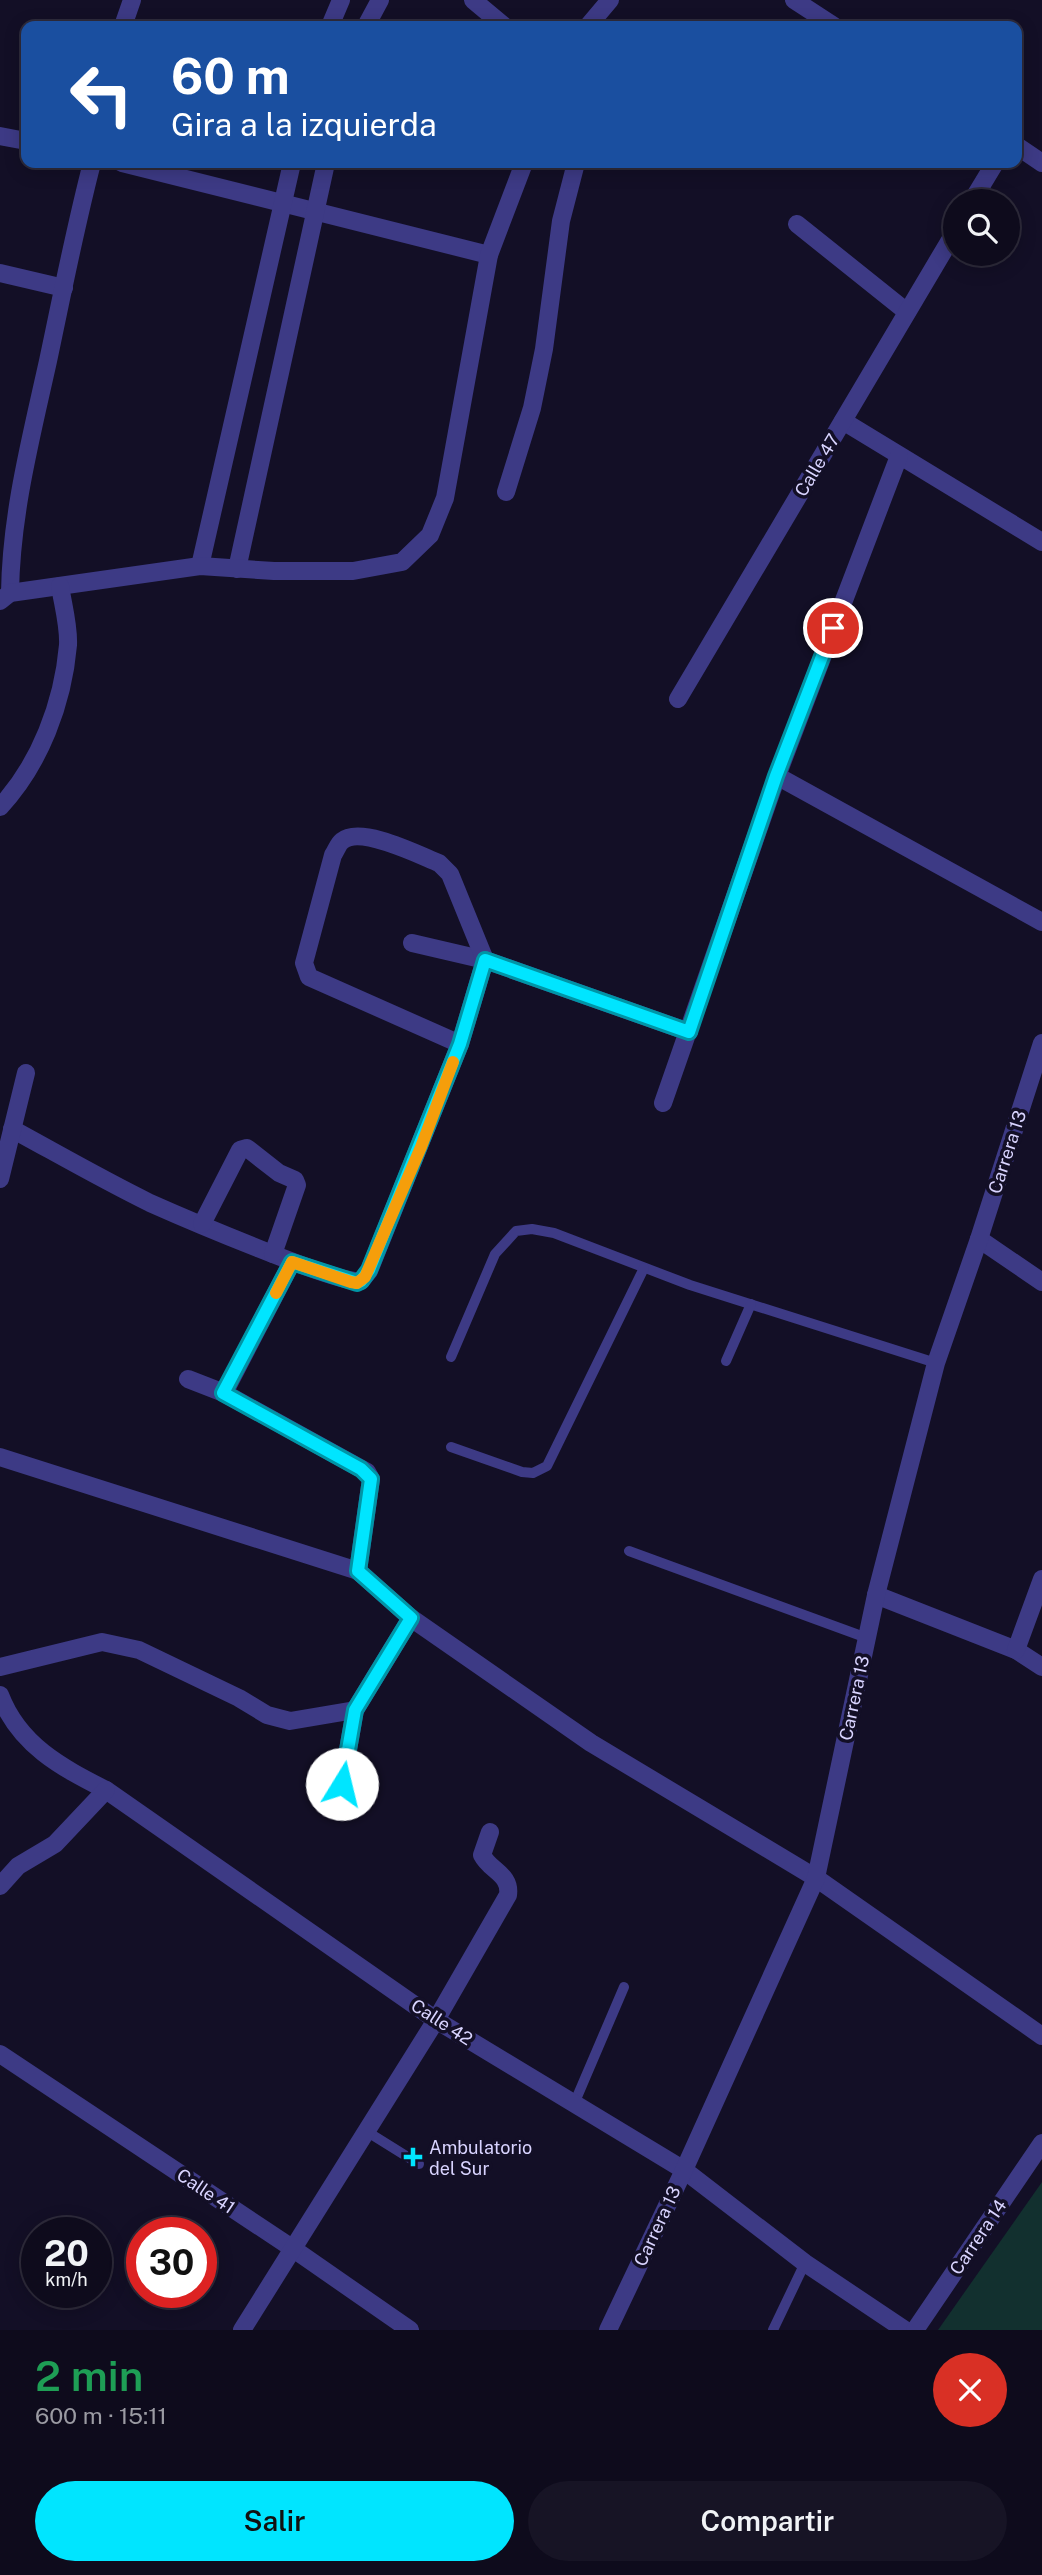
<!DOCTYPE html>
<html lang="es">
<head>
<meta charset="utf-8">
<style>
  :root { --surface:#0e0b1c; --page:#171425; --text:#f1f3f6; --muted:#9b9ba3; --line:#2e2b3b; --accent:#00e5ff }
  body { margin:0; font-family:"Public Sans",sans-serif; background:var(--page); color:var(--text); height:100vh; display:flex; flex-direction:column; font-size:26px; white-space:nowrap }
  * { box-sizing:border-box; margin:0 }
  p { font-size:23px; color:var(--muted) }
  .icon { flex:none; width:38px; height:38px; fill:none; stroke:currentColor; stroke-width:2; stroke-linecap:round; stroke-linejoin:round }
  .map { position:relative; height:2330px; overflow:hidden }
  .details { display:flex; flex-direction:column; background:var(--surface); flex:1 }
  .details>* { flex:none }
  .top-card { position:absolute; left:21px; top:21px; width:1001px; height:147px; border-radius:14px; box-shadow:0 4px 18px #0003,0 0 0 2px var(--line); background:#1a4fa0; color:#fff; overflow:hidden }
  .fabs { position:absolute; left:943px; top:189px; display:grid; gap:14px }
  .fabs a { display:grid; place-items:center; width:77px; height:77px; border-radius:50%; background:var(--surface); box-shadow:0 4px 18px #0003,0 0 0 2px var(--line); font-size:35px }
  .speed { position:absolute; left:21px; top:2217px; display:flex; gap:14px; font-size:35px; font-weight:700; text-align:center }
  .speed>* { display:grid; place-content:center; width:91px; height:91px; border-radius:50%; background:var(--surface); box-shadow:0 4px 18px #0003,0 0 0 2px var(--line); line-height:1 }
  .speed small { font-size:18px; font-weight:400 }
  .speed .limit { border:10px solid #d22; background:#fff; color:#111 }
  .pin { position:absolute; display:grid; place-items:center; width:60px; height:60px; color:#fff; margin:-30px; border:4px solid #fff; border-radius:50%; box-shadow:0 2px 7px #0007 }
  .me { position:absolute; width:77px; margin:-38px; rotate:9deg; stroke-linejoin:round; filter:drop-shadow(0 0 5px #0008) }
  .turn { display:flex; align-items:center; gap:24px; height:147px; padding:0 35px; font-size:32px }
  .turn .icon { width:91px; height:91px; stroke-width:2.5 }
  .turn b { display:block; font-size:49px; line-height:60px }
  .round { display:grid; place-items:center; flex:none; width:74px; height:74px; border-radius:37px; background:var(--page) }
  .head { display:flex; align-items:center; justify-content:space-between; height:119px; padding:0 35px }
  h1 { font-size:42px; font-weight:600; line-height:52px; color:#1e9e55 }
  .cta { display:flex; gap:14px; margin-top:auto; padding:14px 35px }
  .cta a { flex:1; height:80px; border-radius:42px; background:var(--accent); color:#111; font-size:28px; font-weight:600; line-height:80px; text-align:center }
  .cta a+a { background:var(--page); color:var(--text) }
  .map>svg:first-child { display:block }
  .green { fill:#12302f }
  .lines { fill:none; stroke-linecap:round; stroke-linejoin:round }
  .service { stroke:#3d3a85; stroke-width:10 }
  .minor { stroke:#3d3a85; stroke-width:18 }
  .route-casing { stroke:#0095a6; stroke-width:18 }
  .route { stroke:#00e5ff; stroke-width:12 }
  .slow { stroke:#f59e0b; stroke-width:12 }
  .poi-dot { fill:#00e5ff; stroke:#130f26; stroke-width:2.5 }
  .labels { text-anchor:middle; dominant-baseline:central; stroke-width:7; stroke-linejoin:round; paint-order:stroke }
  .street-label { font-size:18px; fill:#d9d4ff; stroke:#130f26 }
  .poi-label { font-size:18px; fill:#d9d4ff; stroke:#130f26; text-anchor:start }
</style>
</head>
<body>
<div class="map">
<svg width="1042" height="2330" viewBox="0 0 1042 2330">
  <rect width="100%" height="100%" fill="#130f26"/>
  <path class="green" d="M1042,2182V2330H938Z"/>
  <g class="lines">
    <g class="service">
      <path d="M451,1357L495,1254L516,1231L532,1229L554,1233L690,1285L936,1363"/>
      <path d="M726,1361L751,1304"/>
      <path d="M451,1447L522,1472L533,1473L547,1466L644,1268"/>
      <path d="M629,1551L867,1638"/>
      <path d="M574,2104L624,1987"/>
      <path d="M366,2131L419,2164"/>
      <path d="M773,2330L805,2263"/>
    </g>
    <g class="minor">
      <path d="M473,0L504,26"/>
      <path d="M794,0L834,26"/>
      <path d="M123,26L132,0"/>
      <path d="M330,26L341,0"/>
      <path d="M366,26L380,0"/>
      <path d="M588,26L610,0"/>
      <path d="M0,136L26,141"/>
      <path d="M1017,146L1042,163"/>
      <path d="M122,163L489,255"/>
      <path d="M972,201L995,163"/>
      <path d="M797,224L907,312"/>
      <path d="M0,273L64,288"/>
      <path d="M843,421L1042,542"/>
      <path d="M506,492L532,408L544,349L561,221L576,163"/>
      <path d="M200,566L292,163"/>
      <path d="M237,569L326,163"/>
      <path d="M10,593C11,514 31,438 48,361C62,295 75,228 92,163"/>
      <path d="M0,601L10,593L200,566L274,571H353L402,562L430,535L445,498L489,255L524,163"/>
      <path d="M678,699L956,230"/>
      <path d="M777,776L899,456"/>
      <path d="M0,807C40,764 63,703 68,645C69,626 63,605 60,586"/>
      <path d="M412,943L485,960L689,1032"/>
      <path d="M663,1103L777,776L1042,922"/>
      <path d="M12,1129C58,1154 103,1180 150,1203C177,1215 344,1287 361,1281L369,1271L460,1044L485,960L450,874L439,863C419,855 360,825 342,841C338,844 336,851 333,855L304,963L309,977L460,1044"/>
      <path d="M0,1179L26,1073"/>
      <path d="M202,1224L240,1150L247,1148L279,1173L295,1180L297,1185L273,1254"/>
      <path d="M979,1239L1042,1282"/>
      <path d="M188,1379L224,1393L367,1472L371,1479L358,1571"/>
      <path d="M224,1393L292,1262"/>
      <path d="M0,1457L358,1571L411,1618L591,1743L816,1878L1042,2036"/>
      <path d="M876,1595L1016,1650L1042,1667"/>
      <path d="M1016,1650L1042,1579"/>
      <path d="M0,1667L102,1642L139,1650L239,1698L267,1715L290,1721L355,1710L411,1618"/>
      <path d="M0,1695C19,1745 61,1767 106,1790L436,2020L684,2170L805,2263L905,2330"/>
      <path d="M342,1784L355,1710"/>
      <path d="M0,1886L18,1866L55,1844L106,1790"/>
      <path d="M0,2054L292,2248L410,2330"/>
      <path d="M242,2330L436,2020L508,1895C511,1874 490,1871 482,1855L490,1832"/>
      <path d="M608,2330L684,2170L816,1878L876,1595L936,1363L979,1239L1042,1043"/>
      <path d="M915,2330L1042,2143"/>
    </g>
  </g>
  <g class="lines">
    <g class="route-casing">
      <path id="route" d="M342,1784L355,1710L411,1618L358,1571L371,1479L361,1469L223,1393L292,1262L357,1283L361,1281L369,1270L460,1044L485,960L689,1032L776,776L833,628"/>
    </g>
    <use href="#route" class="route"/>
    <path class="slow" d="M276,1293L292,1262L351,1282L357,1283L365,1277L421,1147L453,1062"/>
  </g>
  <path class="poi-dot" d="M409.5 2146.5h7v7h7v7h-7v7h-7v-7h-7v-7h7z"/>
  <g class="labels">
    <g class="street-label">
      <text transform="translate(817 465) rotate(-59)">Calle 47</text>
      <text transform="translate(1007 1152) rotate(-72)">Carrera 13</text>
      <text transform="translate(854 1698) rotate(-78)">Carrera 13</text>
      <text transform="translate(442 2022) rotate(33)">Calle 42</text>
      <text transform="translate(206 2191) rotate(34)">Calle 41</text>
      <text transform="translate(657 2226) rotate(-65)">Carrera 13</text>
      <text transform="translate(978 2237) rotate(-56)">Carrera 14</text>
    </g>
    <g class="poi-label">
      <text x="429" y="2147">Ambulatorio<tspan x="429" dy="21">del Sur</tspan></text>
    </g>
  </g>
</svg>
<div class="fabs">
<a><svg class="icon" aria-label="search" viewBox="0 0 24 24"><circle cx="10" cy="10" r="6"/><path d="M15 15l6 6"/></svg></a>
</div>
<div class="speed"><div>20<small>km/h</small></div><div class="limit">30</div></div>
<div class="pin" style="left:833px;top:628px;background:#d93025"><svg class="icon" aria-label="arrive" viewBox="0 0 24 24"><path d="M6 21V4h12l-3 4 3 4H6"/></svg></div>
<svg class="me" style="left:342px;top:1784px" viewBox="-20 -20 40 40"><circle r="19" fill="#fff"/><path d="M0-13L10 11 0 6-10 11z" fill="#00e5ff"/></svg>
<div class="top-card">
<div class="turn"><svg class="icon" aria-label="left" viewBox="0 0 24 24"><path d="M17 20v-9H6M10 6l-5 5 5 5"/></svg><div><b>60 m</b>Gira a la izquierda</div></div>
</div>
</div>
<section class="details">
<div class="head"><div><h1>2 min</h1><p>600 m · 15:11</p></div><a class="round" style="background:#d93025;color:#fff"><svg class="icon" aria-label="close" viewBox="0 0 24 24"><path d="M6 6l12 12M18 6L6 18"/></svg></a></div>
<div class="cta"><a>Salir</a><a>Compartir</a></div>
</section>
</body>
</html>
